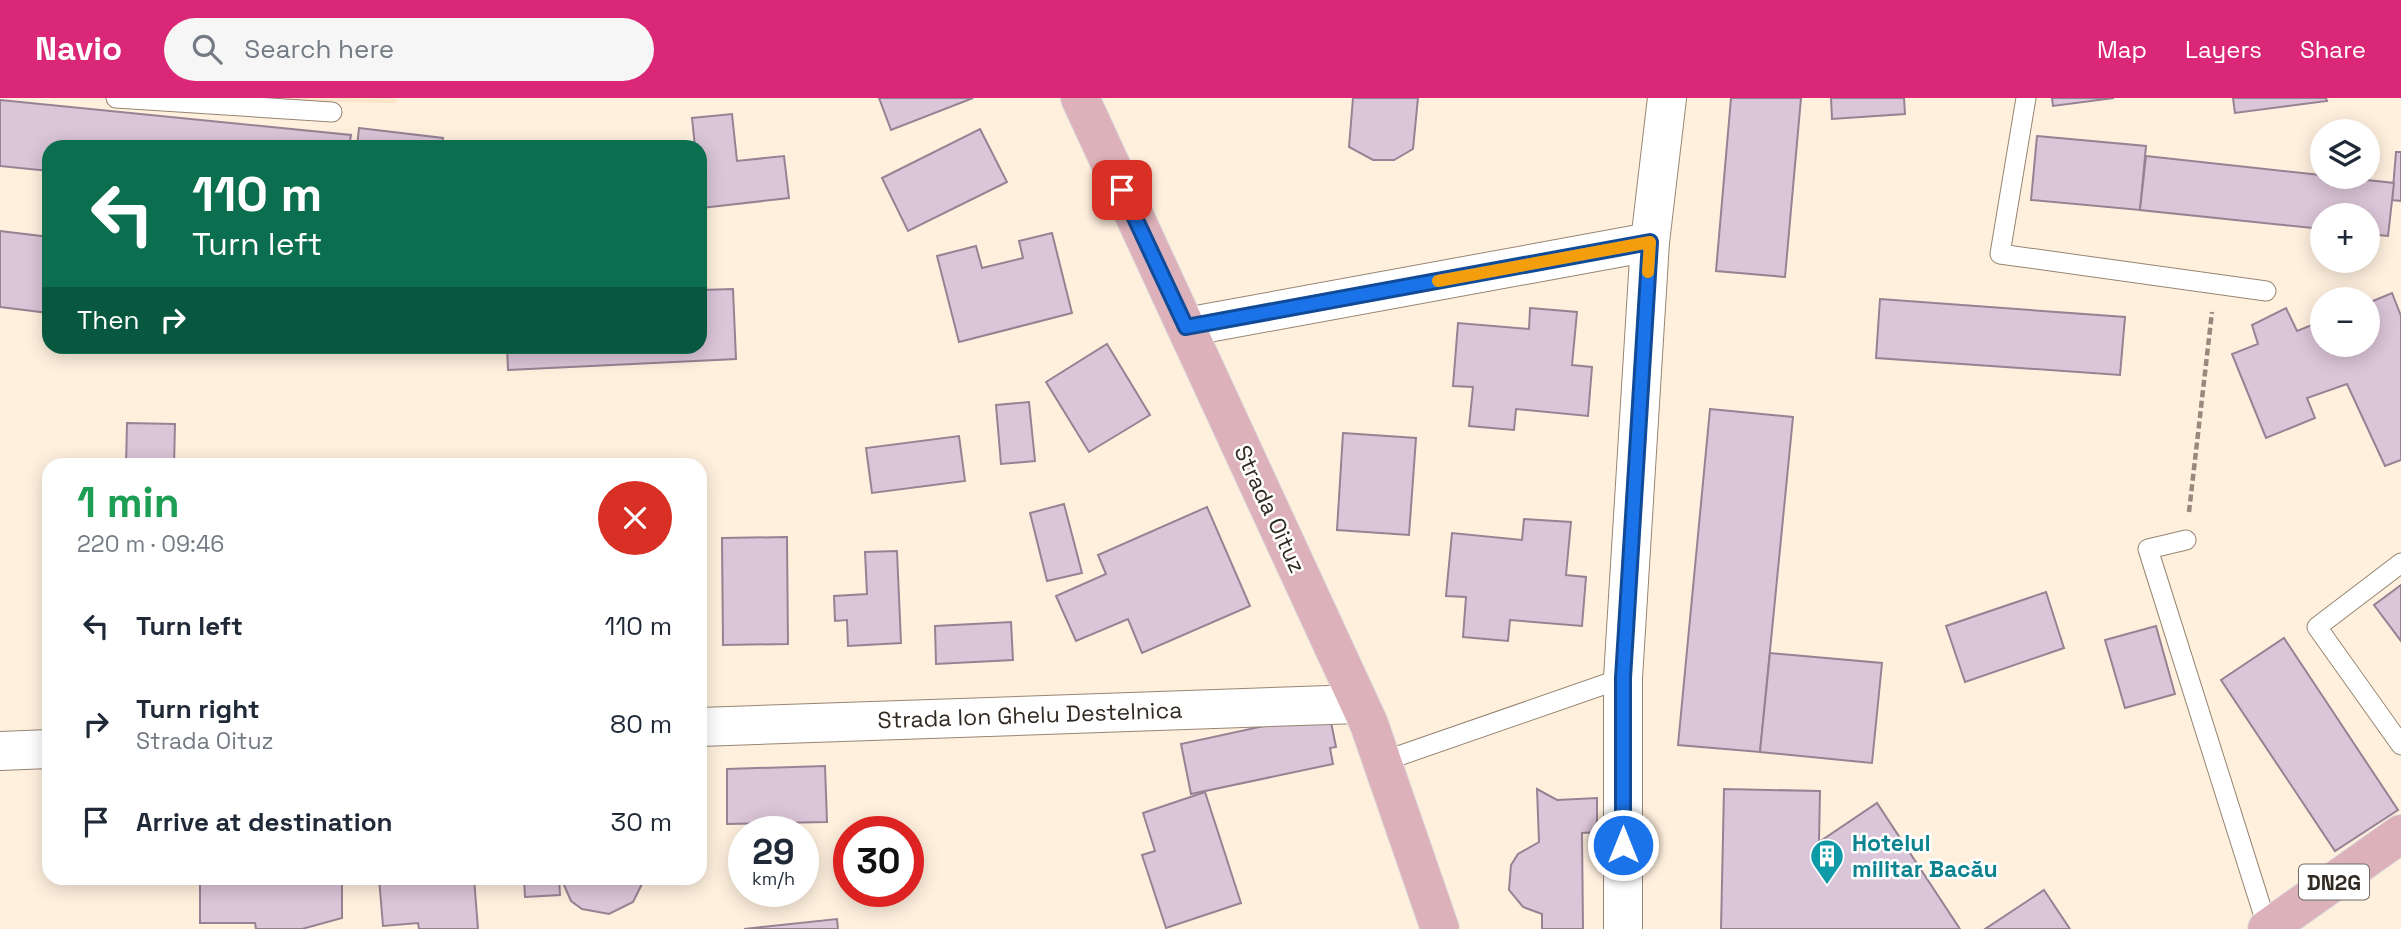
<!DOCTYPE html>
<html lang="en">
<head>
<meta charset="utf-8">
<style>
  :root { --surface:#fff; --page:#f6f6f7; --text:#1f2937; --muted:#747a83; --accent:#db2777 }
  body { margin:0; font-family:"Space Grotesk",sans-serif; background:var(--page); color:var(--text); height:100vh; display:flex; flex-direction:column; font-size:26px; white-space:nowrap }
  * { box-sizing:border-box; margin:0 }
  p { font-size:23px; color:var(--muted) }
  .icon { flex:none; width:38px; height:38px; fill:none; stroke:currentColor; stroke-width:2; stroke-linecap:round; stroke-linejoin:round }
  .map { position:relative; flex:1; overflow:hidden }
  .panel { position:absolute; left:42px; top:360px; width:665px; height:427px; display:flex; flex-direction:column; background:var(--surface); border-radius:21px; box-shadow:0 4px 18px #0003 }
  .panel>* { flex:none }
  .top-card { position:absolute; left:42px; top:42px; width:665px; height:214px; border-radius:21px; box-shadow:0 4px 18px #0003; background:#0b6e4f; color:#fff; overflow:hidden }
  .buttons { position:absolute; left:2310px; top:21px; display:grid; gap:14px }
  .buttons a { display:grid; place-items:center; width:70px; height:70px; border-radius:50%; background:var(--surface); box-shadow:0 4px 18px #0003; font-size:35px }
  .speed { position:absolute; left:728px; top:718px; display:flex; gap:14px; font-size:35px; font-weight:700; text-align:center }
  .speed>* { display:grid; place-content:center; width:91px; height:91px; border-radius:50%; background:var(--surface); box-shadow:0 4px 18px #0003; line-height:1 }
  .speed small { font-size:18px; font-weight:400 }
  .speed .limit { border:10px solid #d22; background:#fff; color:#111 }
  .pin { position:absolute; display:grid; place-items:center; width:60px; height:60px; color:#fff; margin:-30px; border-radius:14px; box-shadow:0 4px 10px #0006 }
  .me { position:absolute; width:77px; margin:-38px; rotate:0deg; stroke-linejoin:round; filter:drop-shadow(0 0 5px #0008) }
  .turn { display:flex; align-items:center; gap:24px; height:147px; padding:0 35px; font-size:32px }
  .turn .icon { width:91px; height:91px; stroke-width:2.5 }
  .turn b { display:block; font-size:49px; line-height:60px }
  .then { display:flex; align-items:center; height:66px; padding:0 35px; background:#0003; gap:14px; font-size:26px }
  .round { display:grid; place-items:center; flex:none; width:74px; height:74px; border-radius:37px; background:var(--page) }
  .head { display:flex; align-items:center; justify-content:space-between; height:119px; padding:0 35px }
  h1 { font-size:42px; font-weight:800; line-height:52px; color:#1e9e55 }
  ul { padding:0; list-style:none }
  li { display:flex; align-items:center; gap:21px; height:98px; padding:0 35px }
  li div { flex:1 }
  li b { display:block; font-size:26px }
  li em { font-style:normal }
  header { display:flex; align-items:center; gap:42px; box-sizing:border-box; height:98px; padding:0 35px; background:var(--accent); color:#fff }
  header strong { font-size:33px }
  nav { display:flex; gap:38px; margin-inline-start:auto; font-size:24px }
  .search { width:490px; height:63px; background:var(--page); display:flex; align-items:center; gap:18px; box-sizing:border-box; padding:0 24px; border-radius:38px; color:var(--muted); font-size:26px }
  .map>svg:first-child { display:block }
  .built { fill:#fce5c8 }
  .building { fill:#dbc5d8; stroke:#978294; stroke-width:2 }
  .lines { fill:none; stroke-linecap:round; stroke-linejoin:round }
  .lane-casing { stroke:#968571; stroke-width:21 }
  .street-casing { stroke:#968571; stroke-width:40 }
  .primary-casing { stroke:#dedddc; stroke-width:40 }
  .path { stroke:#958a7d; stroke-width:4.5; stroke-dasharray:7 3.5; stroke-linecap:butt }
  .lane { stroke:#fff; stroke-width:19 }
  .street { stroke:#fff; stroke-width:38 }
  .primary { stroke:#ddb1ba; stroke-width:38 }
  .route-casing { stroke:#114b97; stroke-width:18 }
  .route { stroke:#1a73e8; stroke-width:12 }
  .slow { stroke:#f59e0b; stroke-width:12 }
  .labels { text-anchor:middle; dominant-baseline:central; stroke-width:5; stroke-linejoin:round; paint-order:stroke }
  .shield { fill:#fff; stroke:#6f6a64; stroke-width:2 }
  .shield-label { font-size:21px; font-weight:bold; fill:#312a22 }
  .street-label { font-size:23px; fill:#312a22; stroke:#fff }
  .culture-label { font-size:23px; font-weight:bold; fill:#0d838f; stroke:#fff; text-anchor:start }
</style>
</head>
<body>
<header>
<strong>Navio</strong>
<div class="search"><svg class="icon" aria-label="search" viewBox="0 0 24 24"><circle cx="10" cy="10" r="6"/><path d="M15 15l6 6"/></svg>Search here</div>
<nav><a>Map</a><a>Layers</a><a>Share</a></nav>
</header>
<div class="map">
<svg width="2401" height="831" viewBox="0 0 2401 831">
  <rect width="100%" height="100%" fill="#fff0de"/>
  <path class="built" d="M70,0H395L396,5Z"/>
  <g class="building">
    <path d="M879,0H973L891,32Z"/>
    <path d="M1353,0H1418L1413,51L1394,62H1373L1349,49Z"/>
    <path d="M1731,0H1801L1785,179L1716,173Z"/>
    <path d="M1831,0H1904L1905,16L1832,21Z"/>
    <path d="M2052,0H2114L2053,8Z"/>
    <path d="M2233,0H2326L2327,3L2235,15Z"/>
    <path d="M0,2L351,37L349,49H49V73L0,68Z"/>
    <path d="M732,16L737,63L784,58L789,100L702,110L700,49H695L692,20Z"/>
    <path d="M359,30L443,40L442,49H357Z"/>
    <path d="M980,31L1007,84L908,133L882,80Z"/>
    <path d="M2037,38L2146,48L2140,112L2031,102Z"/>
    <path d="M2396,54H2401V103L2392,102Z"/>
    <path d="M2146,58L2394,85L2388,138L2368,136V117H2322V131L2140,112Z"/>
    <path d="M0,133L49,139V215L0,209Z"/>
    <path d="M1052,135L1072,215L959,244L937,158L976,148L982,170L1023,160L1019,143Z"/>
    <path d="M733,191L736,261L508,272L507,248H700V192Z"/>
    <path d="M2392,195L2401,218V362L2385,368L2347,286L2307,300L2315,320L2266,340L2232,256L2258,246L2252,227L2286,210L2297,233L2322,223V247H2368V205Z"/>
    <path d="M1880,201L2125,219L2120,277L1876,260Z"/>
    <path d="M1530,210L1577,214L1572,267L1592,269L1588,318L1516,311L1514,332L1469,328L1473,289L1453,288L1458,225L1529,231Z"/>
    <path d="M1107,246L1150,317L1089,354L1046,284Z"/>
    <path d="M1029,304L1035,363L1001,366L996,307Z"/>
    <path d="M1710,311L1793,319L1760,654L1678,647Z"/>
    <path d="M127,325L175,326L174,368H126Z"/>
    <path d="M1343,335L1416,340L1409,437L1337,432Z"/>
    <path d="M959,338L965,383L872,395L866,350Z"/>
    <path d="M1064,406L1082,475L1047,483L1030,415Z"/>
    <path d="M1207,409L1250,508L1142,555L1128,521L1076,543L1056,498L1106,476L1098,457Z"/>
    <path d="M1524,421L1571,424L1566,477L1586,479L1582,528L1510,522L1508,543L1463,539L1466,499L1446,498L1452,435L1522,442Z"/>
    <path d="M787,439L788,546L723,547L722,440Z"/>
    <path d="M700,449H706L701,569H700Z"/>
    <path d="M897,453L901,545L848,548L847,522L835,523L834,498L867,496L865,454Z"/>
    <path d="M2401,487V543L2374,507Z"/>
    <path d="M2046,494L2064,550L1965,584L1946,528Z"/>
    <path d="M1011,524L1013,562L936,566L935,528Z"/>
    <path d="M2156,528L2175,596L2125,610L2105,542Z"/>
    <path d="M2284,540L2398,712L2335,753L2221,582Z"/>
    <path d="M1770,555L1882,565L1872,665L1760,654Z"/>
    <path d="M1329,614L1336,649L1330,650L1333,666L1191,696L1181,646Z"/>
    <path d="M825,668L827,724L727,726V671Z"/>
    <path d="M1537,691L1557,702L1597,700V734L1582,735L1583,831H1542V816L1523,809L1509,792L1511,767L1518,756L1539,744Z"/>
    <path d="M1724,691L1820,693L1819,744L1877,705L1960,831H1721Z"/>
    <path d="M1205,694L1241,805L1166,830L1142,757L1155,753L1143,715Z"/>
    <path d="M200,780H342V820L302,831H256L255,825H200Z"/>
    <path d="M379,780H474L478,831H419L418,825L383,828Z"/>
    <path d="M524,780H559L560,797L525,799Z"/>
    <path d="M561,780H645L633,804L609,816L582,811L571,803Z"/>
    <path d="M2044,792L2070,831H1985Z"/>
    <path d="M837,821L838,831H744Z"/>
  </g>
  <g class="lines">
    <g class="lane-casing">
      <g id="lane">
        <path d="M116,0L332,14"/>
        <path d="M2026,0L2000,156L2266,193"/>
        <path d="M2186,442L2148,451L2268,831"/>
        <path d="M2401,465L2317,529L2401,647"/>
        <path d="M1384,663L1623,580"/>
      </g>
    </g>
    <g class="street-casing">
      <g id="street">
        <path d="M1186,229L1650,144"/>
        <path d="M700,629L1359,606"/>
        <path d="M0,653L49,651"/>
        <path d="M1623,831V580L1650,144L1667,0"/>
      </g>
    </g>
    <g class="primary-casing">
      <g id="primary">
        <path d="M1080,0L1369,626L1440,831"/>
        <path d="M2267,831L2401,736"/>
      </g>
    </g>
    <path class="path" d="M2189,414L2212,214"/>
    <use href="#lane" class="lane"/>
    <use href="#street" class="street"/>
    <use href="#primary" class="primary"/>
  </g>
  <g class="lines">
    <g class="route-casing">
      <path id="route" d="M1122,92L1186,229L1650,144L1623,580V747"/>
    </g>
    <use href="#route" class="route"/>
    <path class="slow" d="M1438,183L1650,144L1648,174"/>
  </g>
  <defs>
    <g id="building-pin" transform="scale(1.75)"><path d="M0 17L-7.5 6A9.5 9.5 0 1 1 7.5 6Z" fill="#0f9aa8" stroke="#fff"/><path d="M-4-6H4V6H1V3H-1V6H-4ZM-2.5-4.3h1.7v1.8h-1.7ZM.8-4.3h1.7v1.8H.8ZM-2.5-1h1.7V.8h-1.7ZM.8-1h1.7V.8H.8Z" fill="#fff"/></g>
  </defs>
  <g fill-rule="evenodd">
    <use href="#building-pin" x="1827" y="758"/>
  </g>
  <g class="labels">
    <rect class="shield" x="2299" y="766.5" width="70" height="35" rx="5"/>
    <g class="shield-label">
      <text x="2334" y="784">DN2G</text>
    </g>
    <g class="street-label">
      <text transform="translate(1270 411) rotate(65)">Strada Oituz</text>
      <text transform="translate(1030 617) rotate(-2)">Strada Ion Ghelu Destelnica</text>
    </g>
    <g class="culture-label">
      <text x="1852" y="745">Hotelul<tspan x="1852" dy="26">militar Bacău</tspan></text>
    </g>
  </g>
</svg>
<div class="buttons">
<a><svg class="icon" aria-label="layers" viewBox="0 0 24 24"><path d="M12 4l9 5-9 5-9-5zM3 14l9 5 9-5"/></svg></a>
<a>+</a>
<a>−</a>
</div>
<div class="speed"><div>29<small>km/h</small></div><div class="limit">30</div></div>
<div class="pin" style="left:1122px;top:92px;background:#d93025"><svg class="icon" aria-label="arrive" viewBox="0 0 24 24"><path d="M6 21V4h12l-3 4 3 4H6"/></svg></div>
<svg class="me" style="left:1623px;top:747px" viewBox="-20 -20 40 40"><circle r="17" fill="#1a73e8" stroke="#fff" stroke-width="3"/><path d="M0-11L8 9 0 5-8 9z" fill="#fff"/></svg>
<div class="top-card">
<div class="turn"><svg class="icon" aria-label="left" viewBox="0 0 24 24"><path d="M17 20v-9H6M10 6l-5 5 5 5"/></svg><div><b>110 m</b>Turn left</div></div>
<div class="then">Then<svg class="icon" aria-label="right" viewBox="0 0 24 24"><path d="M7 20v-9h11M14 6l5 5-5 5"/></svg></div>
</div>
<section class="panel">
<div class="head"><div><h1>1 min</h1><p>220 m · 09:46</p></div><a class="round" style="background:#d93025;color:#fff"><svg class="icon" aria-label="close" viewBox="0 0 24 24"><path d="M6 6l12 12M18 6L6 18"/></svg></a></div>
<ul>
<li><svg class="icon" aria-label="left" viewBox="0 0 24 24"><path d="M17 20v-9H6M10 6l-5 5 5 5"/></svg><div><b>Turn left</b></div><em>110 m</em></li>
<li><svg class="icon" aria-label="right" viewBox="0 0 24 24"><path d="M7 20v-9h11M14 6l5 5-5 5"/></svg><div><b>Turn right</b><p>Strada Oituz</p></div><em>80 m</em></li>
<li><svg class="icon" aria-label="arrive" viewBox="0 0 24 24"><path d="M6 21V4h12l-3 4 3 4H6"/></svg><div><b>Arrive at destination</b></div><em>30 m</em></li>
</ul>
</section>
</div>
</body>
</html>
